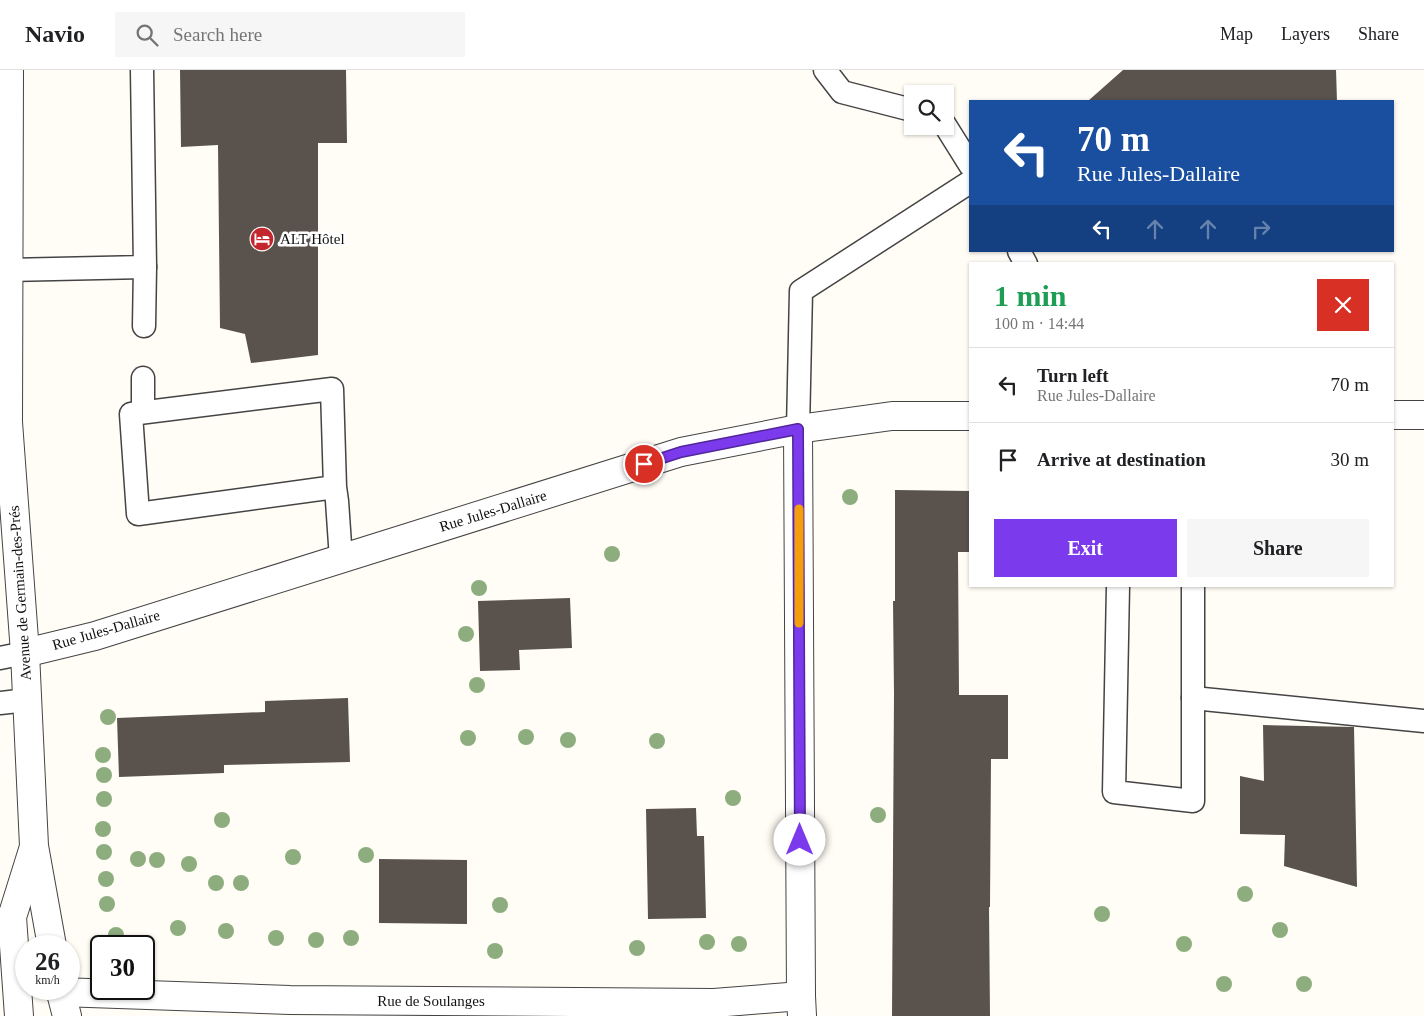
<!DOCTYPE html>
<html lang="en">
<head>
<meta charset="utf-8">
<style>
  :root { --surface:#fff; --page:#f6f6f6; --text:#202124; --muted:#757577; --line:#e0e0e0; --accent:#7c3aed }
  body { margin:0; font-family:"Times New Roman",serif; background:var(--page); color:var(--text); height:100vh; display:flex; flex-direction:column; font-size:19px; white-space:nowrap }
  * { box-sizing:border-box; margin:0 }
  p { font-size:16px; color:var(--muted) }
  .icon { flex:none; width:28px; height:28px; fill:none; stroke:currentColor; stroke-width:2; stroke-linecap:round; stroke-linejoin:round }
  .map { position:relative; flex:1; overflow:hidden }
  .side { position:absolute; left:969px; top:192px; width:425px; height:325px; display:flex; flex-direction:column; background:var(--surface); border-radius:0px; box-shadow:0 1px 4px #0004 }
  .side>* { flex:none }
  .banner { position:absolute; left:969px; top:30px; width:425px; height:152px; border-radius:0px; box-shadow:0 1px 4px #0004; background:#1a4fa0; color:#fff; overflow:hidden }
  .tools { position:absolute; left:904px; top:15px; display:grid; gap:10px }
  .tools a { display:grid; place-items:center; width:50px; height:50px; border-radius:0px; background:var(--surface); box-shadow:0 1px 4px #0004; font-size:25px }
  .speed { position:absolute; left:15px; top:865px; display:flex; gap:10px; font-size:25px; font-weight:700; text-align:center }
  .speed>* { display:grid; place-content:center; width:65px; height:65px; border-radius:50%; background:var(--surface); box-shadow:0 1px 4px #0004; line-height:1 }
  .speed small { font-size:12px; font-weight:400 }
  .speed .limit { border:2px solid #111; border-radius:8px; background:#fff; color:#111 }
  .pin { position:absolute; display:grid; place-items:center; width:42px; height:42px; color:#fff; margin:-21px; border:2px solid #fff; border-radius:50%; box-shadow:0 1px 5px #0007 }
  .me { position:absolute; width:55px; margin:-28px; rotate:0deg; stroke-linejoin:round; filter:drop-shadow(0 0 4px #0008) }
  .turn { display:flex; align-items:center; gap:18px; height:105px; padding:0 25px; font-size:22px }
  .turn .icon { width:65px; height:65px; stroke-width:2.5 }
  .turn b { display:block; font-size:35px; line-height:42px }
  .lanes { display:flex; align-items:center; height:48px; padding:0 25px; background:#0003; justify-content:center; gap:25px; direction:ltr }
  .lanes .off { opacity:.35 }
  .round { display:grid; place-items:center; flex:none; width:52px; height:52px; border-radius:0px; background:var(--page) }
  .overview { display:flex; align-items:center; justify-content:space-between; height:85px; padding:0 25px }
  h1 { font-size:30px; font-weight:700; line-height:38px; color:#1e9e55 }
  .action { display:flex; gap:10px; margin-top:auto; padding:10px 25px }
  .action a { flex:1; height:58px; border-radius:0px; background:var(--accent); color:#fff; font-size:20px; font-weight:700; line-height:58px; text-align:center }
  .action a+a { background:var(--page); color:var(--text) }
  ul { padding:0; list-style:none }
  li { display:flex; align-items:center; gap:15px; height:75px; padding:0 25px; border-top:1px solid var(--line) }
  li div { flex:1 }
  li b { display:block; font-size:19px }
  li em { font-style:normal }
  header { display:flex; align-items:center; gap:30px; box-sizing:border-box; height:70px; padding:0 25px; background:var(--surface); border-bottom:1px solid var(--line) }
  header strong { font-size:24px }
  nav { display:flex; gap:28px; margin-inline-start:auto; font-size:18px }
  .search { width:350px; height:45px; background:var(--page); display:flex; align-items:center; gap:12px; box-sizing:border-box; padding:0 18px; border-radius:0px; color:var(--muted); font-size:19px }
  .map>svg:first-child { display:block }
  .building { fill:#5a524d }
  .lines { fill:none; stroke-linecap:round; stroke-linejoin:round }
  .lane-casing { stroke:#444; stroke-width:25 }
  .street-casing { stroke:#444; stroke-width:30 }
  .lane { stroke:#fff; stroke-width:22 }
  .street { stroke:#fff; stroke-width:28 }
  .tree { fill:#8dad7f }
  .route-casing { stroke:#51269a; stroke-width:12 }
  .route { stroke:#7c3aed; stroke-width:9 }
  .slow { stroke:#f59e0b; stroke-width:9 }
  .labels { text-anchor:middle; dominant-baseline:central; stroke-width:5; stroke-linejoin:round; paint-order:stroke }
  .poi-label { font-size:15px; fill:#111; stroke:#fff; text-anchor:start }
  .street-label { font-size:15px; fill:#111; stroke:#fff }
</style>
</head>
<body>
<header>
<strong>Navio</strong>
<div class="search"><svg class="icon" aria-label="search" viewBox="0 0 24 24"><circle cx="10" cy="10" r="6"/><path d="M15 15l6 6"/></svg>Search here</div>
<nav><a>Map</a><a>Layers</a><a>Share</a></nav>
</header>
<div class="map">
<svg width="1424" height="946" viewBox="0 0 1424 946">
  <rect width="100%" height="100%" fill="#fffdf5"/>
  <g class="building">
    <path d="M180,0H346L347,73H318V285L251,293L245,264L220,258L218,75L181,77Z"/>
    <path d="M1123,0H1336L1337,31H1088Z"/>
    <path d="M895,420L970,421V482H958L959,625H1008V689H991L990,837H989L990,946H892L894,624L893,531H895Z"/>
    <path d="M570,528L572,578L519,580L520,600L480,601L478,531Z"/>
    <path d="M348,628L350,692L224,695V703L119,707L117,648L265,642V631Z"/>
    <path d="M1263,655L1354,657L1357,817L1284,796L1285,765L1240,764V706L1264,711Z"/>
    <path d="M696,738L697,766H704L706,848L648,849L646,739Z"/>
    <path d="M379,789L467,790V854L379,853Z"/>
  </g>
  <g class="lines">
    <g class="lane-casing">
      <g id="lane">
        <path d="M825,0L842,22L912,40"/>
        <path d="M945,55L970,95"/>
        <path d="M1019,181L1026,194"/>
        <path d="M8,200L145,197L142,0"/>
        <path d="M144,256L145,197"/>
        <path d="M143,342V308"/>
        <path d="M798,359L801,221L970,112"/>
        <path d="M335,417L332,319L131,344L138,444L335,417L337,431L341,489"/>
        <path d="M1118,516L1114,722L1193,731V516"/>
        <path d="M0,588L25,583"/>
        <path d="M1193,628L1424,651"/>
        <path d="M0,633L27,630"/>
      </g>
    </g>
    <g class="street-casing">
      <g id="street">
        <path d="M9,0L8,352L25,583L34,776L52,876"/>
        <path d="M1392,345H1424"/>
        <path d="M798,359L801,926L802,946"/>
        <path d="M25,583L95,566L681,382L798,359L892,346H970"/>
        <path d="M60,919L67,946"/>
        <path d="M60,922L290,930L714,933L801,926"/>
        <path d="M19,946L12,847L33,780"/>
      </g>
    </g>
    <use href="#lane" class="lane"/>
    <use href="#street" class="street"/>
  </g>
  <g class="tree">
    <circle cx="850" cy="427" r="8"/>
    <circle cx="612" cy="484" r="8"/>
    <circle cx="479" cy="518" r="8"/>
    <circle cx="466" cy="564" r="8"/>
    <circle cx="477" cy="615" r="8"/>
    <circle cx="108" cy="647" r="8"/>
    <circle cx="526" cy="667" r="8"/>
    <circle cx="468" cy="668" r="8"/>
    <circle cx="568" cy="670" r="8"/>
    <circle cx="657" cy="671" r="8"/>
    <circle cx="103" cy="685" r="8"/>
    <circle cx="104" cy="705" r="8"/>
    <circle cx="733" cy="728" r="8"/>
    <circle cx="104" cy="729" r="8"/>
    <circle cx="878" cy="745" r="8"/>
    <circle cx="222" cy="750" r="8"/>
    <circle cx="103" cy="759" r="8"/>
    <circle cx="104" cy="782" r="8"/>
    <circle cx="366" cy="785" r="8"/>
    <circle cx="293" cy="787" r="8"/>
    <circle cx="138" cy="789" r="8"/>
    <circle cx="157" cy="790" r="8"/>
    <circle cx="189" cy="794" r="8"/>
    <circle cx="106" cy="809" r="8"/>
    <circle cx="216" cy="813" r="8"/>
    <circle cx="241" cy="813" r="8"/>
    <circle cx="1245" cy="824" r="8"/>
    <circle cx="107" cy="834" r="8"/>
    <circle cx="500" cy="835" r="8"/>
    <circle cx="1102" cy="844" r="8"/>
    <circle cx="178" cy="858" r="8"/>
    <circle cx="1280" cy="860" r="8"/>
    <circle cx="226" cy="861" r="8"/>
    <circle cx="116" cy="865" r="8"/>
    <circle cx="276" cy="868" r="8"/>
    <circle cx="351" cy="868" r="8"/>
    <circle cx="316" cy="870" r="8"/>
    <circle cx="707" cy="872" r="8"/>
    <circle cx="739" cy="874" r="8"/>
    <circle cx="1184" cy="874" r="8"/>
    <circle cx="637" cy="878" r="8"/>
    <circle cx="495" cy="881" r="8"/>
    <circle cx="1224" cy="914" r="8"/>
    <circle cx="1304" cy="914" r="8"/>
  </g>
  <g class="lines">
    <g class="route-casing">
      <path id="route" d="M644,394L681,382L798,359L800,770"/>
    </g>
    <use href="#route" class="route"/>
    <path class="slow" d="M799,439V553"/>
  </g>
  <defs>
    <g id="hotel-disc" transform="scale(1.25)"><circle r="9.5" fill="#c4262e" stroke="#fff"/><path d="M-6-4.5h1.5V1H6V5H4.5V3h-9V5H-6ZM-4 0a1.8 1.8 0 1 1 3.6 0ZM.5 0V-2.5h3Q6-2.5 6 0Z" fill="#fff"/></g>
  </defs>
  <g fill-rule="evenodd">
    <use href="#hotel-disc" x="262" y="169"/>
  </g>
  <g class="labels">
    <g class="poi-label">
      <text x="280" y="169">ALT Hôtel</text>
    </g>
    <g class="street-label">
      <text transform="translate(493 441) rotate(-17)">Rue Jules-Dallaire</text>
      <text transform="translate(20 523) rotate(-94)">Avenue de Germain-des-Prés</text>
      <text transform="translate(106 560) rotate(-16)">Rue Jules-Dallaire</text>
      <text x="431" y="931">Rue de Soulanges</text>
    </g>
  </g>
</svg>
<div class="tools">
<a><svg class="icon" aria-label="search" viewBox="0 0 24 24"><circle cx="10" cy="10" r="6"/><path d="M15 15l6 6"/></svg></a>
</div>
<div class="speed"><div>26<small>km/h</small></div><div class="limit">30</div></div>
<div class="pin" style="left:644px;top:394px;background:#d93025"><svg class="icon" aria-label="arrive" viewBox="0 0 24 24"><path d="M6 21V4h12l-3 4 3 4H6"/></svg></div>
<svg class="me" style="left:800px;top:770px" viewBox="-20 -20 40 40"><circle r="19" fill="#fff"/><path d="M0-13L10 11 0 6-10 11z" fill="#7c3aed"/></svg>
<div class="banner">
<div class="turn"><svg class="icon" aria-label="left" viewBox="0 0 24 24"><path d="M17 20v-9H6M10 6l-5 5 5 5"/></svg><div><b>70 m</b>Rue Jules-Dallaire</div></div>
<div class="lanes"><svg class="icon" aria-label="left" viewBox="0 0 24 24"><path d="M17 20v-9H6M10 6l-5 5 5 5"/></svg><svg class="icon off" aria-label="ahead" viewBox="0 0 24 24"><path d="M12 20V5M6 11l6-6 6 6"/></svg><svg class="icon off" aria-label="ahead" viewBox="0 0 24 24"><path d="M12 20V5M6 11l6-6 6 6"/></svg><svg class="icon off" aria-label="right" viewBox="0 0 24 24"><path d="M7 20v-9h11M14 6l5 5-5 5"/></svg></div>
</div>
<section class="side">
<div class="overview"><div><h1>1 min</h1><p>100 m · 14:44</p></div><a class="round" style="background:#d93025;color:#fff"><svg class="icon" aria-label="close" viewBox="0 0 24 24"><path d="M6 6l12 12M18 6L6 18"/></svg></a></div>
<ul>
<li><svg class="icon" aria-label="left" viewBox="0 0 24 24"><path d="M17 20v-9H6M10 6l-5 5 5 5"/></svg><div><b>Turn left</b><p>Rue Jules-Dallaire</p></div><em>70 m</em></li>
<li><svg class="icon" aria-label="arrive" viewBox="0 0 24 24"><path d="M6 21V4h12l-3 4 3 4H6"/></svg><div><b>Arrive at destination</b></div><em>30 m</em></li>
</ul>
<div class="action"><a>Exit</a><a>Share</a></div>
</section>
</div>
</body>
</html>
